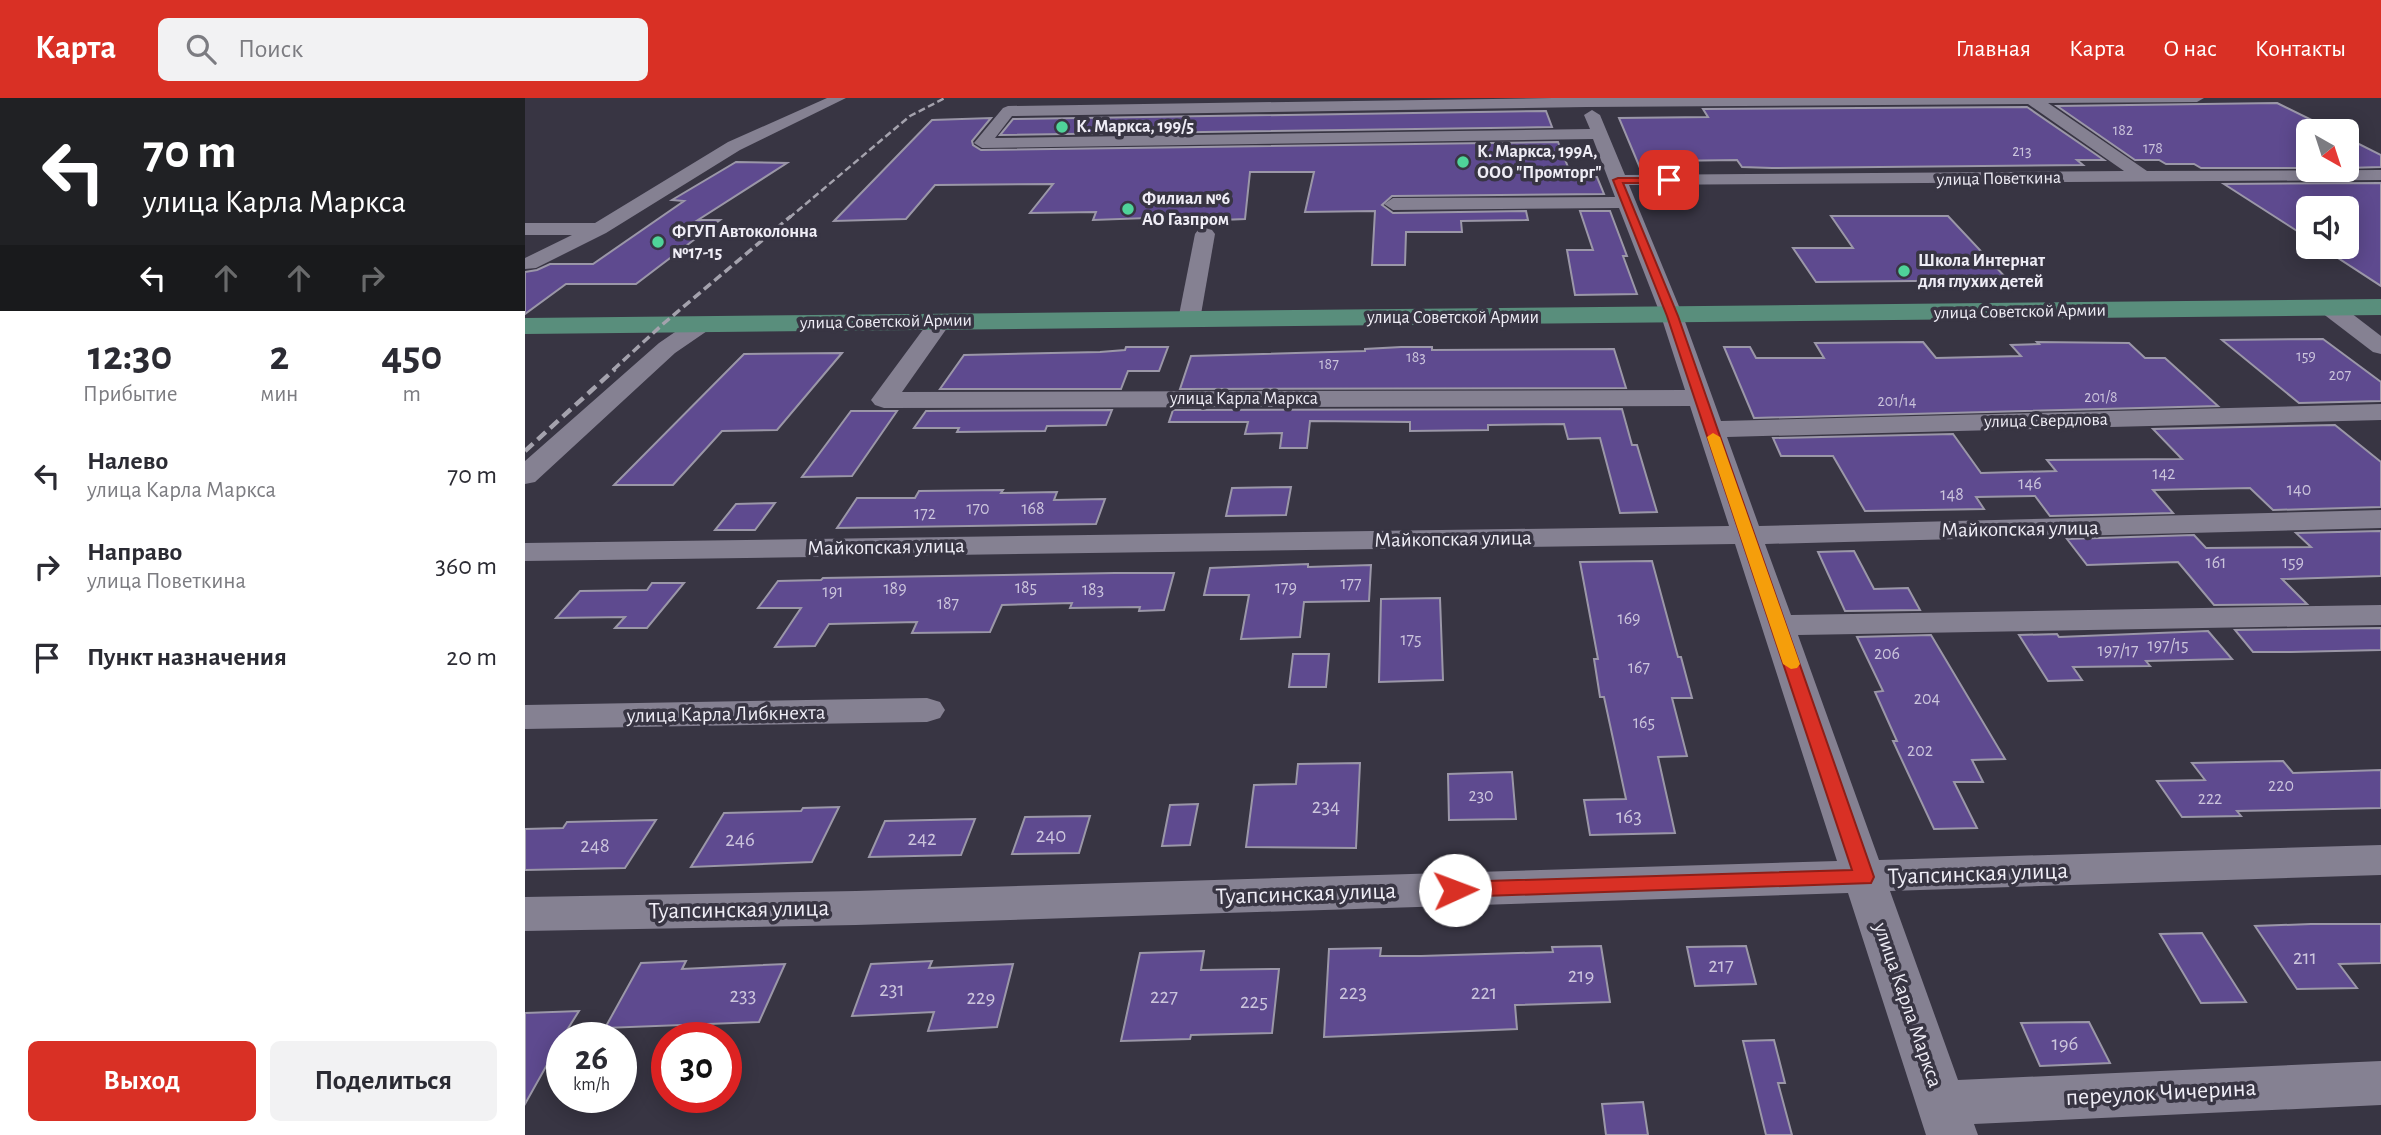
<!DOCTYPE html>
<html lang="ru">
<head>
<meta charset="utf-8">
<style>
  :root { --surface:#fff; --page:#f2f2f3; --text:#2b2b33; --muted:#7c7c81; --accent:#d93025 }
  body { margin:0; font-family:"Alegreya Sans",sans-serif; background:var(--page); color:var(--text); height:100vh; display:flex; flex-direction:column; font-size:26px; white-space:nowrap }
  * { box-sizing:border-box; margin:0 }
  p { font-size:23px; color:var(--muted) }
  .icon { flex:none; width:38px; height:38px; fill:none; stroke:currentColor; stroke-width:2; stroke-linecap:round; stroke-linejoin:round }
  .map { position:relative; flex:1; overflow:hidden }
  .panel { display:flex; flex-direction:column; background:var(--surface); width:525px }
  .panel>* { flex:none }
  .banner { background:#202124; color:#fff; overflow:hidden }
  .needle { width:46px; rotate:141deg }
  .tools { position:absolute; left:1771px; top:21px; display:grid; gap:14px }
  .tools a { display:grid; place-items:center; width:63px; height:63px; border-radius:10px; background:var(--surface); box-shadow:0 4px 18px #0003; font-size:35px }
  .speed { position:absolute; left:21px; top:924px; display:flex; gap:14px; font-size:35px; font-weight:700; text-align:center }
  .speed>* { display:grid; place-content:center; width:91px; height:91px; border-radius:50%; background:var(--surface); box-shadow:0 4px 18px #0003; line-height:1 }
  .speed small { font-size:18px; font-weight:400 }
  .speed .limit { border:10px solid #d22; background:#fff; color:#111 }
  .pin { position:absolute; display:grid; place-items:center; width:60px; height:60px; color:#fff; margin:-30px; border-radius:14px; box-shadow:0 4px 10px #0006 }
  .me { position:absolute; width:77px; margin:-38px; rotate:88deg; stroke-linejoin:round; filter:drop-shadow(0 0 5px #0008) }
  .turn { display:flex; align-items:center; gap:24px; height:147px; padding:0 28px; font-size:32px }
  .turn .icon { width:91px; height:91px; stroke-width:2.5 }
  .turn b { display:block; font-size:49px; line-height:60px }
  .lanes { display:flex; align-items:center; height:66px; padding:0 28px; background:#0003; justify-content:center; gap:35px; direction:ltr }
  .lanes .off { opacity:.35 }
  .eta { display:flex; justify-content:space-evenly; align-items:center; height:119px; text-align:center }
  .eta b { font-size:42px; font-weight:600; line-height:49px }
  .button { display:flex; gap:14px; margin-top:auto; padding:14px 28px }
  .button a { flex:1; height:80px; border-radius:10px; background:var(--accent); color:#fff; font-size:28px; font-weight:600; line-height:80px; text-align:center }
  .button a+a { background:var(--page); color:var(--text) }
  ul { padding:0; list-style:none }
  li { display:flex; align-items:center; gap:21px; height:91px; padding:0 28px }
  li div { flex:1 }
  li b { display:block; font-size:26px }
  li em { font-style:normal }
  header { display:flex; align-items:center; gap:42px; box-sizing:border-box; height:98px; padding:0 35px; background:var(--accent); color:#fff }
  header strong { font-size:33px }
  nav { display:flex; gap:38px; margin-inline-start:auto; font-size:24px }
  .search { width:490px; height:63px; background:var(--page); display:flex; align-items:center; gap:18px; box-sizing:border-box; padding:0 24px; border-radius:10px; color:var(--muted); font-size:26px }
  main { display:flex; flex:1; min-height:0 }
  .map>svg:first-child { display:block }
  .building { fill:#5e4a8f; stroke:#9b97a8; stroke-width:2 }
  .lines { fill:none; stroke-linecap:round; stroke-linejoin:round }
  .minor { fill:#858192; fill-rule:evenodd }
  .major { fill:#598e7c; fill-rule:evenodd }
  .rail-far2 { stroke:#a4a2ad; stroke-width:2.5; stroke-dasharray:7 3.5; stroke-linecap:butt }
  .rail-far1 { stroke:#a4a2ad; stroke-width:3.5; stroke-dasharray:9 4.5; stroke-linecap:butt }
  .rail { stroke:#a4a2ad; stroke-width:4.5; stroke-dasharray:11 6; stroke-linecap:butt }
  .route { fill:#d93025; stroke:#8d1f18; stroke-width:2 }
  .slow { fill:#f59e0b }
  .poi-dot { fill:#4fd399; stroke:#383543; stroke-width:2.5 }
  .labels { text-anchor:middle; dominant-baseline:central; stroke-width:7; stroke-linejoin:round; paint-order:stroke }
  .far-number-label { font-size:16px; fill:#cbc4dc }
  .far-poi-label { font-size:18px; font-weight:bold; fill:#efedf6; stroke:#383543; text-anchor:start }
  .far-street-label { font-size:18px; fill:#efedf6; stroke:#383543 }
  .number-label { font-size:18px; fill:#cbc4dc }
  .street-label { font-size:21px; fill:#efedf6; stroke:#383543 }
  .near-number-label { font-size:21px; fill:#cbc4dc }
  .near-street-label { font-size:24px; fill:#efedf6; stroke:#383543 }
</style>
</head>
<body>
<header>
<strong>Карта</strong>
<div class="search"><svg class="icon" aria-label="search" viewBox="0 0 24 24"><circle cx="10" cy="10" r="6"/><path d="M15 15l6 6"/></svg>Поиск</div>
<nav><a>Главная</a><a>Карта</a><a>О нас</a><a>Контакты</a></nav>
</header>
<main>
<section class="panel">
<div class="banner">
<div class="turn"><svg class="icon" aria-label="left" viewBox="0 0 24 24"><path d="M17 20v-9H6M10 6l-5 5 5 5"/></svg><div><b>70 m</b>улица Карла Маркса</div></div>
<div class="lanes"><svg class="icon" aria-label="left" viewBox="0 0 24 24"><path d="M17 20v-9H6M10 6l-5 5 5 5"/></svg><svg class="icon off" aria-label="ahead" viewBox="0 0 24 24"><path d="M12 20V5M6 11l6-6 6 6"/></svg><svg class="icon off" aria-label="ahead" viewBox="0 0 24 24"><path d="M12 20V5M6 11l6-6 6 6"/></svg><svg class="icon off" aria-label="right" viewBox="0 0 24 24"><path d="M7 20v-9h11M14 6l5 5-5 5"/></svg></div>
</div>
<div class="eta">
<div><b>12:30</b><p>Прибытие</p></div>
<div><b>2</b><p>мин</p></div>
<div><b>450</b><p>m</p></div>
</div>
<ul>
<li><svg class="icon" aria-label="left" viewBox="0 0 24 24"><path d="M17 20v-9H6M10 6l-5 5 5 5"/></svg><div><b>Налево</b><p>улица Карла Маркса</p></div><em>70 m</em></li>
<li><svg class="icon" aria-label="right" viewBox="0 0 24 24"><path d="M7 20v-9h11M14 6l5 5-5 5"/></svg><div><b>Направо</b><p>улица Поветкина</p></div><em>360 m</em></li>
<li><svg class="icon" aria-label="arrive" viewBox="0 0 24 24"><path d="M6 21V4h12l-3 4 3 4H6"/></svg><div><b>Пункт назначения</b></div><em>20 m</em></li>
</ul>
<div class="button"><a>Выход</a><a>Поделиться</a></div>
</section>
<div class="map">
<svg width="1856" height="1037" viewBox="0 0 1856 1037">
  <rect width="100%" height="100%" fill="#383543"/>
  <g class="building">
    <path d="M1752,5L1809,33H1783V70H1676L1669,66H1641L1634,62H1610L1532,8Z"/>
    <path d="M1502,9L1579,62H1552L1558,67L1247,70L1217,69L1212,62L1140,63L1144,70H1115L1094,20L1183,19L1178,11Z"/>
    <path d="M1021,13L1027,29L475,37L488,21Z"/>
    <path d="M466,20L447,43L448,47L456,52L1033,44L1047,79H1072L1079,96L867,98L857,107L868,115L1001,113L1003,122L936,123L937,134H881L880,167H847L850,113L780,114L789,74H725L720,121L648,124L650,119L568,122L571,114L505,115L528,86L410,87L381,121L309,123L407,22Z"/>
    <path d="M1822,40L1856,57V69L1822,70Z"/>
    <path d="M211,64L262,65L173,122H195L111,186H41L0,216V174L12,172L25,166H68L159,103L147,102Z"/>
    <path d="M1856,85V188L1796,149H1822V110H1783V140L1699,86Z"/>
    <path d="M1055,113H1085L1102,158H1098L1112,196L1050,197L1042,152H1068Z"/>
    <path d="M1306,118H1423L1483,182L1291,184L1268,150H1328Z"/>
    <path d="M1798,241L1856,284V303L1774,305L1697,242Z"/>
    <path d="M1398,244L1411,260L1496,258L1486,247L1514,246L1512,244L1604,245L1620,260H1640L1693,308L1229,320L1199,249H1225L1231,260H1299L1290,245Z"/>
    <path d="M601,249H643L634,273H603L596,291H415L439,257L575,254L600,252Z"/>
    <path d="M876,249H907V252L1089,251L1101,290L655,291L666,258L840,253V251Z"/>
    <path d="M317,255L252,332L197,333L148,387H89L219,256Z"/>
    <path d="M1097,311L1107,347H1112L1132,414L1095,415L1075,340L1043,341L1039,326L963,327V332L885,333V324L785,323L782,350H755L757,335L720,336L723,324H644L648,312Z"/>
    <path d="M587,312L581,327L522,328L520,333L432,334L434,330H389L401,313Z"/>
    <path d="M326,313H372L327,378L277,379Z"/>
    <path d="M1810,327L1856,364V409L1748,412L1725,390L1628,392L1648,415L1525,418L1510,398L1451,399L1459,411L1340,413L1308,358H1256L1248,340L1428,336L1456,375L1531,373L1522,362L1657,361L1628,331Z"/>
    <path d="M766,389L761,417L701,418L707,390Z"/>
    <path d="M478,392L476,395L532,394L529,402L580,401L571,426L312,430L332,400H390L394,393Z"/>
    <path d="M250,405L230,432H190L211,406Z"/>
    <path d="M1856,433V478L1757,481L1782,506L1689,507L1653,464L1562,467L1542,441L1669,437L1681,450L1786,449L1771,435Z"/>
    <path d="M1329,453L1349,491L1383,490L1395,512L1320,513L1293,454Z"/>
    <path d="M1127,463L1153,559H1156L1167,600H1147L1162,658L1133,659L1150,735L1065,737L1059,702L1101,701L1079,599H1075L1069,561H1073L1055,464Z"/>
    <path d="M783,466V469L846,467L844,503L779,504L775,539L716,541L724,497H679L685,470Z"/>
    <path d="M590,475H649L639,512L614,513L615,509L545,510L547,505L477,507L465,534L387,535L392,524L304,526L290,548L250,549L276,510H233L253,483L296,482L298,480Z"/>
    <path d="M127,485H159L122,530H90L100,519L31,520L55,493L122,492Z"/>
    <path d="M915,500L918,582L854,584L856,501Z"/>
    <path d="M1856,530V552L1766,554H1728L1710,532Z"/>
    <path d="M1683,533L1707,561L1621,563L1625,568L1548,569L1557,582L1523,583L1494,537L1532,536L1534,539Z"/>
    <path d="M1406,537L1480,661L1447,662L1458,684H1429L1452,730L1409,731L1368,643H1372L1350,594L1358,593L1332,539Z"/>
    <path d="M768,556H804L801,589H764Z"/>
    <path d="M1758,663L1768,675L1856,672V710L1712,713L1716,718L1657,719L1632,683L1680,682L1667,665Z"/>
    <path d="M835,665L831,750L721,749L729,687L771,686L773,666Z"/>
    <path d="M987,674L991,721L924,722L923,676Z"/>
    <path d="M673,706L665,747L637,748L645,707Z"/>
    <path d="M314,709L287,764L166,769L199,715L276,713L278,710Z"/>
    <path d="M565,718L554,755L487,756L500,719Z"/>
    <path d="M450,721L436,757L344,759L360,723Z"/>
    <path d="M131,722L100,770L0,772V731L38,730L42,724Z"/>
    <path d="M1786,826H1856V865L1814,866L1832,890L1772,891L1730,828Z"/>
    <path d="M1677,835L1721,904L1676,905L1635,836Z"/>
    <path d="M1076,848L1085,904L990,907L992,931L799,939L804,851L856,850L855,858H896L1028,854L1027,849Z"/>
    <path d="M1221,848L1231,886L1170,888L1162,849Z"/>
    <path d="M679,853L676,872L754,871L747,935L666,937L665,941L596,943L615,855Z"/>
    <path d="M161,863L157,871L260,866L234,924L80,930L116,865Z"/>
    <path d="M407,863L404,870L488,866L472,929L403,933L409,914L327,918L346,866Z"/>
    <path d="M54,913L37,940L0,1006V915Z"/>
    <path d="M1564,924L1585,965L1515,968L1496,925Z"/>
    <path d="M1249,942L1260,985H1253L1267,1037H1241L1218,943Z"/>
    <path d="M1118,1004L1123,1037H1081L1077,1006Z"/>
  </g>
  <g class="lines">
    <g class="minor">
      <path d="M302,0H321L215,52L81,135L11,170L0,171V160L47,137H0V125H70L203,44Z"/>
      <path d="M1028,0H1679L1672,4L1523,5L1622,73L1856,72V82L1104,87L1158,218L1196,323L1856,306V322L1202,339L1234,428L1856,412V430L1240,446L1266,517L1856,507V527L1273,537L1354,762L1856,747V777L1365,793L1433,982L1856,963V1007L1449,1026L1453,1037H1401L1323,795L331,827L0,833V799L331,793L1312,763L1210,446L0,463V445L1204,428L1165,308L359,310L350,307L346,302L408,218H424L427,223L377,294L1160,292L1136,218L1094,110L868,112L859,106L868,100L1090,99L1068,41L457,50L449,45L478,10L483,8ZM1503,6L1599,73L1100,77L1075,17L1067,12L1059,17L1065,31L470,40L487,18L1062,9Z"/>
      <path d="M680,130L687,132L690,136L675,222L672,227H656L653,222L670,136L673,132Z"/>
      <path d="M1805,203L1813,205L1856,238V256L1848,254L1797,215L1794,210L1797,205Z"/>
      <path d="M177,219L185,221L188,226L185,231L150,255L10,384L0,386V363L134,245L169,221Z"/>
      <path d="M402,600L415,604L420,612L415,620L402,624L0,631V607Z"/>
    </g>
    <path class="major" d="M1856,201V217L0,236V220Z"/>
    <path class="rail-far2" d="M264,120L385,18L420,0"/>
    <path class="rail-far1" d="M88,272L138,226L266,118"/>
    <path class="rail" d="M0,353L90,271"/>
  </g>
  <path class="route" d="M1093,80H1144L1149,82L1144,85H1098L1153,218L1349,779L1346,785L930,799L923,797L920,792L923,786L930,784L1327,772L1142,218L1088,82Z"/>
  <path class="slow" d="M1188,335L1195,339L1275,566L1272,570L1266,571L1258,566L1182,339Z"/>
  <g class="poi-dot">
    <circle cx="537" cy="29" r="7"/>
    <circle cx="938" cy="64" r="7"/>
    <circle cx="603" cy="111" r="7"/>
    <circle cx="133" cy="144" r="7"/>
    <circle cx="1379" cy="173" r="7"/>
  </g>
  <g class="labels">
    <g class="far-number-label">
      <text x="1598" y="32">182</text>
      <text x="1628" y="50">178</text>
      <text x="1497" y="53">213</text>
      <text x="1781" y="258">159</text>
      <text x="891" y="259">183</text>
      <text x="804" y="266">187</text>
      <text x="1815" y="277">207</text>
      <text x="1576" y="299">201/8</text>
      <text x="1372" y="303">201/14</text>
    </g>
    <g class="far-poi-label">
      <text x="551" y="29">К. Маркса, 199/5</text>
      <text x="952" y="54">К. Маркса, 199А,<tspan x="952" dy="21">ООО "Промторг"</tspan></text>
      <text x="617" y="101">Филиал №6<tspan x="617" dy="21">АО Газпром</tspan></text>
      <text x="147" y="134">ФГУП Автоколонна<tspan x="147" dy="21">№17-15</tspan></text>
      <text x="1393" y="163">Школа Интернат<tspan x="1393" dy="21">для глухих детей</tspan></text>
    </g>
    <g class="far-street-label">
      <text transform="translate(1474 81) rotate(-1)">улица Поветкина</text>
      <text transform="translate(1495 214) rotate(-1)">улица Советской Армии</text>
      <text x="928" y="220">улица Советской Армии</text>
      <text transform="translate(361 224) rotate(-1)">улица Советской Армии</text>
      <text x="719" y="301">улица Карла Маркса</text>
      <text transform="translate(1521 323) rotate(-1)">улица Свердлова</text>
    </g>
    <g class="number-label">
      <text x="1639" y="376">142</text>
      <text x="1505" y="386">146</text>
      <text x="1774" y="392">140</text>
      <text x="1427" y="397">148</text>
      <text x="453" y="411">170</text>
      <text x="508" y="411">168</text>
      <text x="400" y="416">172</text>
      <text x="1691" y="465">161</text>
      <text x="1768" y="465">159</text>
      <text x="826" y="486">177</text>
      <text x="501" y="490">185</text>
      <text x="761" y="490">179</text>
      <text x="370" y="491">189</text>
      <text x="568" y="492">183</text>
      <text x="308" y="494">191</text>
      <text x="423" y="506">187</text>
      <text x="1104" y="521">169</text>
      <text x="886" y="542">175</text>
      <text x="1643" y="548">197/15</text>
      <text x="1593" y="553">197/17</text>
      <text x="1362" y="556">206</text>
      <text x="1114" y="570">167</text>
      <text x="1402" y="601">204</text>
      <text x="1119" y="625">165</text>
      <text x="1395" y="653">202</text>
      <text x="1756" y="688">220</text>
      <text x="956" y="698">230</text>
      <text x="1685" y="701">222</text>
    </g>
    <g class="street-label">
      <text transform="translate(1495 431) rotate(-1)">Майкопская улица</text>
      <text transform="translate(928 441) rotate(-1)">Майкопская улица</text>
      <text transform="translate(361 449) rotate(-1)">Майкопская улица</text>
      <text transform="translate(201 616) rotate(-1)">улица Карла Либкнехта</text>
      <text transform="translate(1383 907) rotate(71)">улица Карла Маркса</text>
    </g>
    <g class="near-number-label">
      <text x="801" y="708">234</text>
      <text x="1104" y="718">163</text>
      <text x="526" y="737">240</text>
      <text x="397" y="740">242</text>
      <text x="215" y="741">246</text>
      <text x="70" y="747">248</text>
      <text x="1780" y="859">211</text>
      <text x="1196" y="867">217</text>
      <text x="1056" y="877">219</text>
      <text x="367" y="891">231</text>
      <text x="828" y="894">223</text>
      <text x="959" y="894">221</text>
      <text x="218" y="897">233</text>
      <text x="639" y="898">227</text>
      <text x="456" y="899">229</text>
      <text x="729" y="903">225</text>
      <text x="1540" y="945">196</text>
    </g>
    <g class="near-street-label">
      <text transform="translate(1453 776) rotate(-2)">Туапсинская улица</text>
      <text transform="translate(781 796) rotate(-2)">Туапсинская улица</text>
      <text transform="translate(214 812) rotate(-1)">Туапсинская улица</text>
      <text transform="translate(1636 995) rotate(-3)">переулок Чичерина</text>
    </g>
  </g>
</svg>
<div class="tools">
<a><svg class="needle" viewBox="-14 -14 28 28"><path d="M0-13l5 13h-10z" fill="#e53935"/><path d="M0 13l5-13h-10z" fill="#7c7c81"/></svg></a>
<a><svg class="icon" aria-label="sound" viewBox="0 0 24 24"><path d="M4 9h4l5-4v14l-5-4H4zM17 9q2 3 0 6"/></svg></a>
</div>
<div class="speed"><div>26<small>km/h</small></div><div class="limit">30</div></div>
<div class="pin" style="left:1144px;top:82px;background:#d93025"><svg class="icon" aria-label="arrive" viewBox="0 0 24 24"><path d="M6 21V4h12l-3 4 3 4H6"/></svg></div>
<svg class="me" style="left:930px;top:792px" viewBox="-20 -20 40 40"><circle r="19" fill="#fff"/><path d="M0-13L10 11 0 6-10 11z" fill="#d93025"/></svg>
</div>
</main>
</body>
</html>
